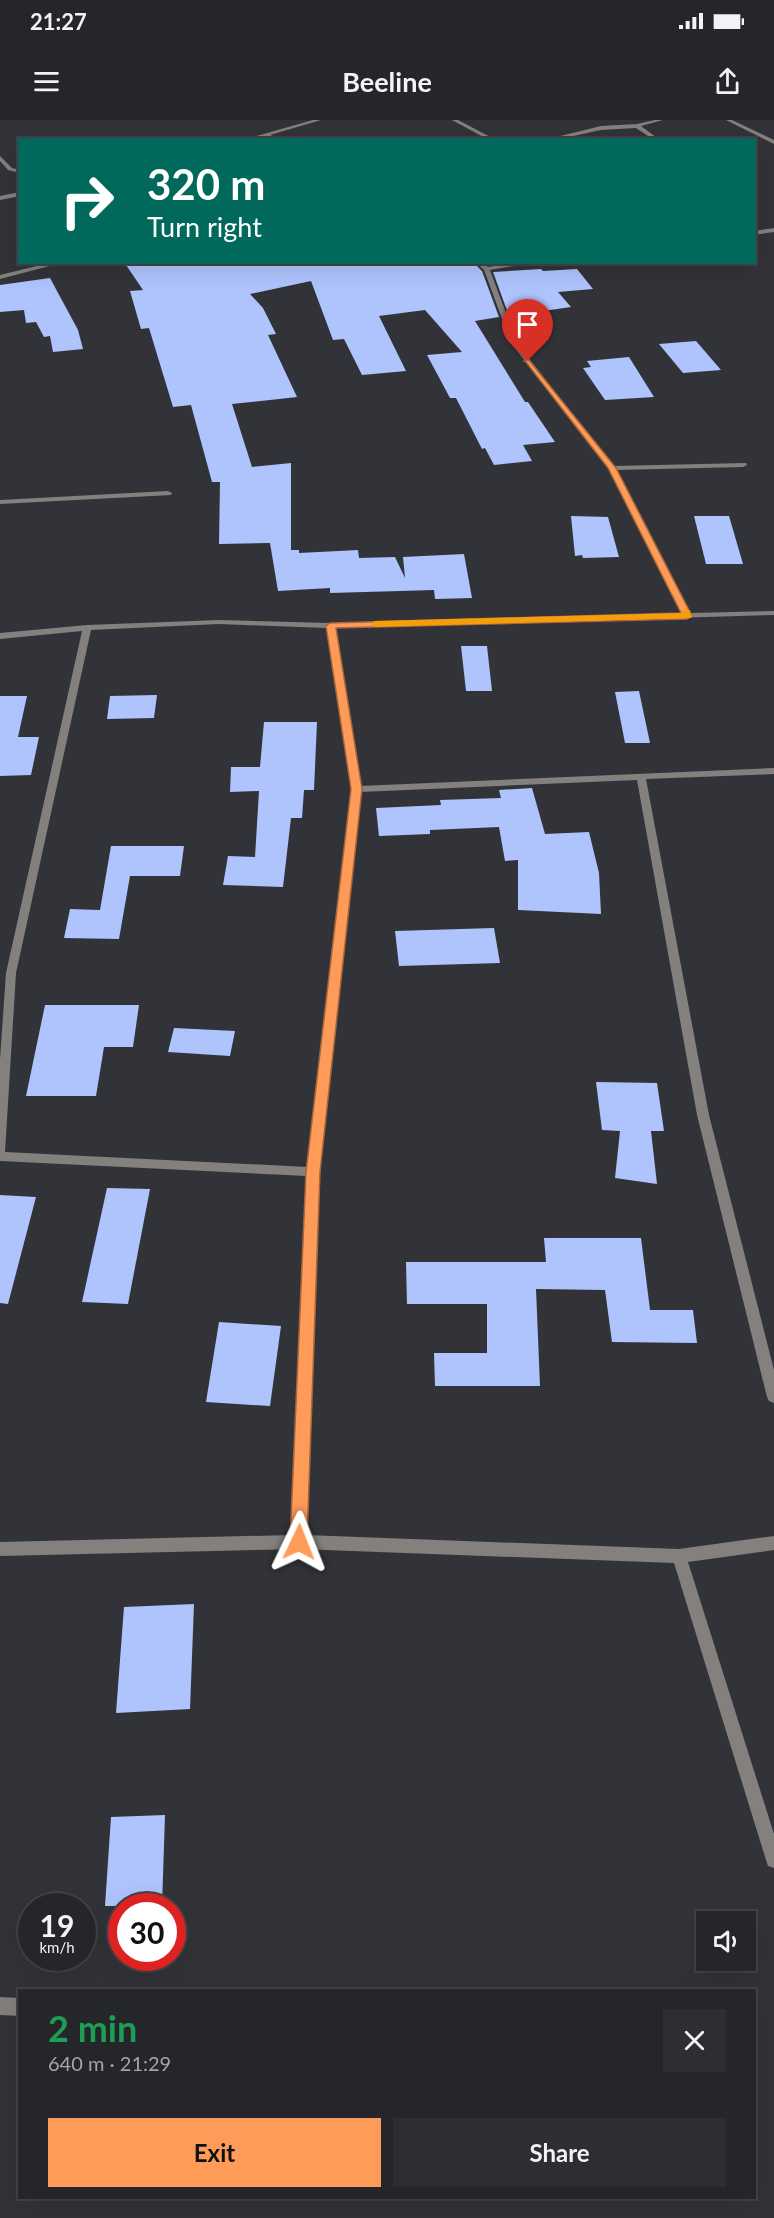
<!DOCTYPE html>
<html lang="en">
<head>
<meta charset="utf-8">
<style>
  :root { --surface:#25262a; --page:#2d2e32; --text:#f1f3f6; --muted:#a3a5a8; --line:#424347; --accent:#ff9b59 }
  body { margin:0; font-family:Lato,sans-serif; background:var(--page); color:var(--text); height:100vh; display:flex; flex-direction:column; font-size:22px; white-space:nowrap }
  * { box-sizing:border-box; margin:0 }
  p { font-size:20px; color:var(--muted) }
  .icon { flex:none; width:33px; height:33px; fill:none; stroke:currentColor; stroke-width:2; stroke-linecap:round; stroke-linejoin:round }
  .map { position:relative; flex:1; overflow:hidden }
  .panel { position:absolute; left:18px; top:1869px; width:738px; height:210px; display:flex; flex-direction:column; background:var(--surface); border-radius:0px; box-shadow:0 6px 24px #0002,0 0 0 2px var(--line) }
  .panel>* { flex:none }
  .hud { position:absolute; left:18px; top:18px; width:738px; height:126px; border-radius:0px; box-shadow:0 6px 24px #0002,0 0 0 2px var(--line); background:#00695c; color:#fff; overflow:hidden }
  .tools { position:absolute; left:696px; top:1791px; display:grid; gap:12px }
  .tools a { display:grid; place-items:center; width:60px; height:60px; border-radius:0px; background:var(--surface); box-shadow:0 6px 24px #0002,0 0 0 2px var(--line); font-size:30px }
  .speed { position:absolute; left:18px; top:1773px; display:flex; gap:12px; font-size:30px; font-weight:700; text-align:center }
  .speed>* { display:grid; place-content:center; width:78px; height:78px; border-radius:50%; background:var(--surface); box-shadow:0 6px 24px #0002,0 0 0 2px var(--line); line-height:1 }
  .speed small { font-size:15px; font-weight:400 }
  .speed .limit { border:9px solid #d22; background:#fff; color:#111 }
  .pin { position:absolute; display:grid; place-items:center; width:51px; height:51px; color:#fff; margin:-62px -26px; border-radius:50% 50% 50% 0; rotate:-45deg; box-shadow:0 0 6px #0007 }
  .pin .icon { rotate:45deg }
  .me { position:absolute; width:66px; margin:-33px; rotate:2deg; stroke-linejoin:round; filter:drop-shadow(0 0 4px #0008) }
  .turn { display:flex; align-items:center; gap:21px; height:126px; padding:0 30px; font-size:27px }
  .turn .icon { width:78px; height:78px; stroke-width:2.5 }
  .turn b { display:block; font-size:42px; line-height:51px }
  .round { display:grid; place-items:center; flex:none; width:63px; height:63px; border-radius:0px; background:var(--page) }
  .head { display:flex; align-items:center; justify-content:space-between; height:102px; padding:0 30px }
  h1 { font-size:36px; font-weight:700; line-height:45px; color:#1e9e55 }
  .button { display:flex; gap:12px; margin-top:auto; padding:12px 30px }
  .button a { flex:1; height:69px; border-radius:0px; background:var(--accent); color:#111; font-size:24px; font-weight:700; line-height:69px; text-align:center }
  .button a+a { background:var(--page); color:var(--text) }
  .status { display:flex; justify-content:space-between; align-items:center; height:42px; padding:0 30px; background:var(--surface); direction:ltr }
  .status svg { height:16px; fill:currentColor }
  header { display:flex; justify-content:space-between; align-items:center; height:78px; padding:0 30px; background:var(--surface); font-size:27px; font-weight:700 }
  .map>svg:first-child { display:block }
  .building { fill:#afc4fd }
  .lines { fill:none; stroke-linecap:round; stroke-linejoin:round }
  .minor { fill:#83807e; fill-rule:evenodd }
  .route { fill:#ff9b59; stroke:#a6653a; stroke-width:1.5 }
  .slow { fill:#f59e0b }
</style>
</head>
<body>
<div class="status"><b>21:27</b><svg viewBox="0 0 49 12"><path d="M0 12V9h3v3zM5 12V6h3v6zM10 12V3h3v9zM15 12V0h3v12zM26 1h20v11H26zM47 4h2v5h-2z"/></svg></div>
<header><svg class="icon" aria-label="menu" viewBox="0 0 24 24"><path d="M4 6h16M4 12h16M4 18h16"/></svg>Beeline<svg class="icon" aria-label="share" viewBox="0 0 24 24"><path d="M12 15V3M7 8l5-5 5 5M5 13v7h14v-7"/></svg></header>
<div class="map">
<svg width="774" height="2098" viewBox="0 0 774 2098">
  <rect width="100%" height="100%" fill="#313338"/>
  <g class="building">
    <path d="M124,142H473L482,151L499,197L475,201L525,282H528L555,322L523,325L532,341L494,345L485,328L482,329L456,278H450L427,235L462,232L425,190L379,196L406,251L362,255L344,219L333,220L311,161L250,174L263,188L276,214L268,215L297,277L232,284L252,347L291,343V430H299V433L358,430L359,438L395,437L405,458L403,437L464,434L472,478L435,479L434,470L330,473V468L278,471L270,423L219,424L220,362H212L191,285L173,287L149,208L141,209L130,171L143,170Z"/>
    <path d="M541,149L543,151L577,149L593,169L558,172L571,187L509,196L493,152Z"/>
    <path d="M50,158L78,210L83,229L53,232L50,216L44,217L36,202L26,203L24,190L0,192V165Z"/>
    <path d="M696,221L721,250L683,253L659,224Z"/>
    <path d="M629,237L654,277L605,280L583,248L591,247L587,241Z"/>
    <path d="M571,396L608,397L619,437L583,438L582,435L575,436Z"/>
    <path d="M694,396H729L743,444H706Z"/>
    <path d="M461,526H487L492,571H466Z"/>
    <path d="M639,571L650,623H625L615,572Z"/>
    <path d="M157,575L154,598L107,599L110,576Z"/>
    <path d="M0,576H27L18,617H39L31,655L0,656Z"/>
    <path d="M264,602H317L314,670H304L302,698H291L283,767L223,765L228,736L255,737L259,671L230,672L231,647H260Z"/>
    <path d="M532,668L545,714L589,712L599,753L601,794L518,790V740L505,741L499,707L430,710V714L379,716L376,688L441,685L440,680L501,678L499,670Z"/>
    <path d="M111,726H184L180,756H130L119,819L64,818L70,789L100,790Z"/>
    <path d="M494,808L500,843L399,846L395,811Z"/>
    <path d="M45,885H139L133,927H104L96,976H26Z"/>
    <path d="M174,908L235,911L230,936L168,932Z"/>
    <path d="M596,962L657,963L664,1011H651L657,1064L615,1058L620,1011L602,1010Z"/>
    <path d="M107,1068L150,1069L128,1184L82,1182Z"/>
    <path d="M0,1075L36,1077L8,1184L0,1183Z"/>
    <path d="M544,1118H641L650,1190H693L697,1223L612,1222L605,1170L536,1169L540,1266H435L434,1233H487V1184H407L406,1142H546Z"/>
    <path d="M219,1202L281,1206L270,1286L206,1282Z"/>
    <path d="M194,1484L190,1589L116,1593L124,1487Z"/>
    <path d="M165,1695L162,1786H105L111,1697Z"/>
  </g>
  <g class="lines">
    <g class="minor">
      <path d="M313,0H321L270,15L285,20L264,17L243,20Z"/>
      <path d="M452,0H458L496,20H489Z"/>
      <path d="M655,0H663L641,6L660,20H654L636,8L601,10L555,20H544L601,6L637,4Z"/>
      <path d="M726,0H732L774,20V24Z"/>
      <path d="M0,36L12,48L20,50V53L8,50L0,41Z"/>
      <path d="M20,72V76L0,80V76Z"/>
      <path d="M774,108V112L754,115V111Z"/>
      <path d="M53,142H65L0,159V155Z"/>
      <path d="M475,142H482L488,147L519,142H537L490,150L517,223L613,346L746,343L747,345L743,347L616,350L691,493L774,491V495L335,508L360,666L774,648V654L646,659L709,995L774,1250V1283L769,1281L767,1277L697,995L637,660L360,672L319,1052L306,1415L679,1429L774,1416V1430L688,1442L774,1714V1748L768,1746L766,1740L674,1443L299,1429L0,1436V1422L292,1415L307,1056L0,1041V939L6,853L82,511L0,519V513L87,505L219,500L330,503L683,494L608,348L511,223L484,150ZM219,504L326,508L351,669L308,1047L5,1032L16,853L91,510Z"/>
      <path d="M168,371L172,373L171,375L0,384V380Z"/>
      <path d="M0,1877L20,1878V1896L0,1895Z"/>
    </g>
  </g>
  <path class="route" d="M528,239L616,348L692,496L687,499L336,508L362,669L320,1052L307,1422L304,1427L299,1429L293,1427L290,1422L306,1052L351,669L326,506L330,503L681,493L608,348L526,242L524,241Z"/>
  <path class="slow" d="M682,490H689L692,496L691,498L375,507L371,504L375,501L681,493Z"/>
</svg>
<div class="tools">
<a><svg class="icon" aria-label="sound" viewBox="0 0 24 24"><path d="M4 9h4l5-4v14l-5-4H4zM17 9q2 3 0 6"/></svg></a>
</div>
<div class="speed"><div>19<small>km/h</small></div><div class="limit">30</div></div>
<div class="pin" style="left:528px;top:241px;background:#d93025"><svg class="icon" aria-label="arrive" viewBox="0 0 24 24"><path d="M6 21V4h12l-3 4 3 4H6"/></svg></div>
<svg class="me" style="left:299px;top:1422px" viewBox="-20 -20 40 40"><path d="M0-17L14 15 0 8-14 15z" fill="#ff9b59" stroke="#fff" stroke-width="4"/></svg>
<div class="hud">
<div class="turn"><svg class="icon" aria-label="right" viewBox="0 0 24 24"><path d="M7 20v-9h11M14 6l5 5-5 5"/></svg><div><b>320 m</b>Turn right</div></div>
</div>
<section class="panel">
<div class="head"><div><h1>2 min</h1><p>640 m · 21:29</p></div><a class="round"><svg class="icon" aria-label="close" viewBox="0 0 24 24"><path d="M6 6l12 12M18 6L6 18"/></svg></a></div>
<div class="button"><a>Exit</a><a>Share</a></div>
</section>
</div>
</body>
</html>
